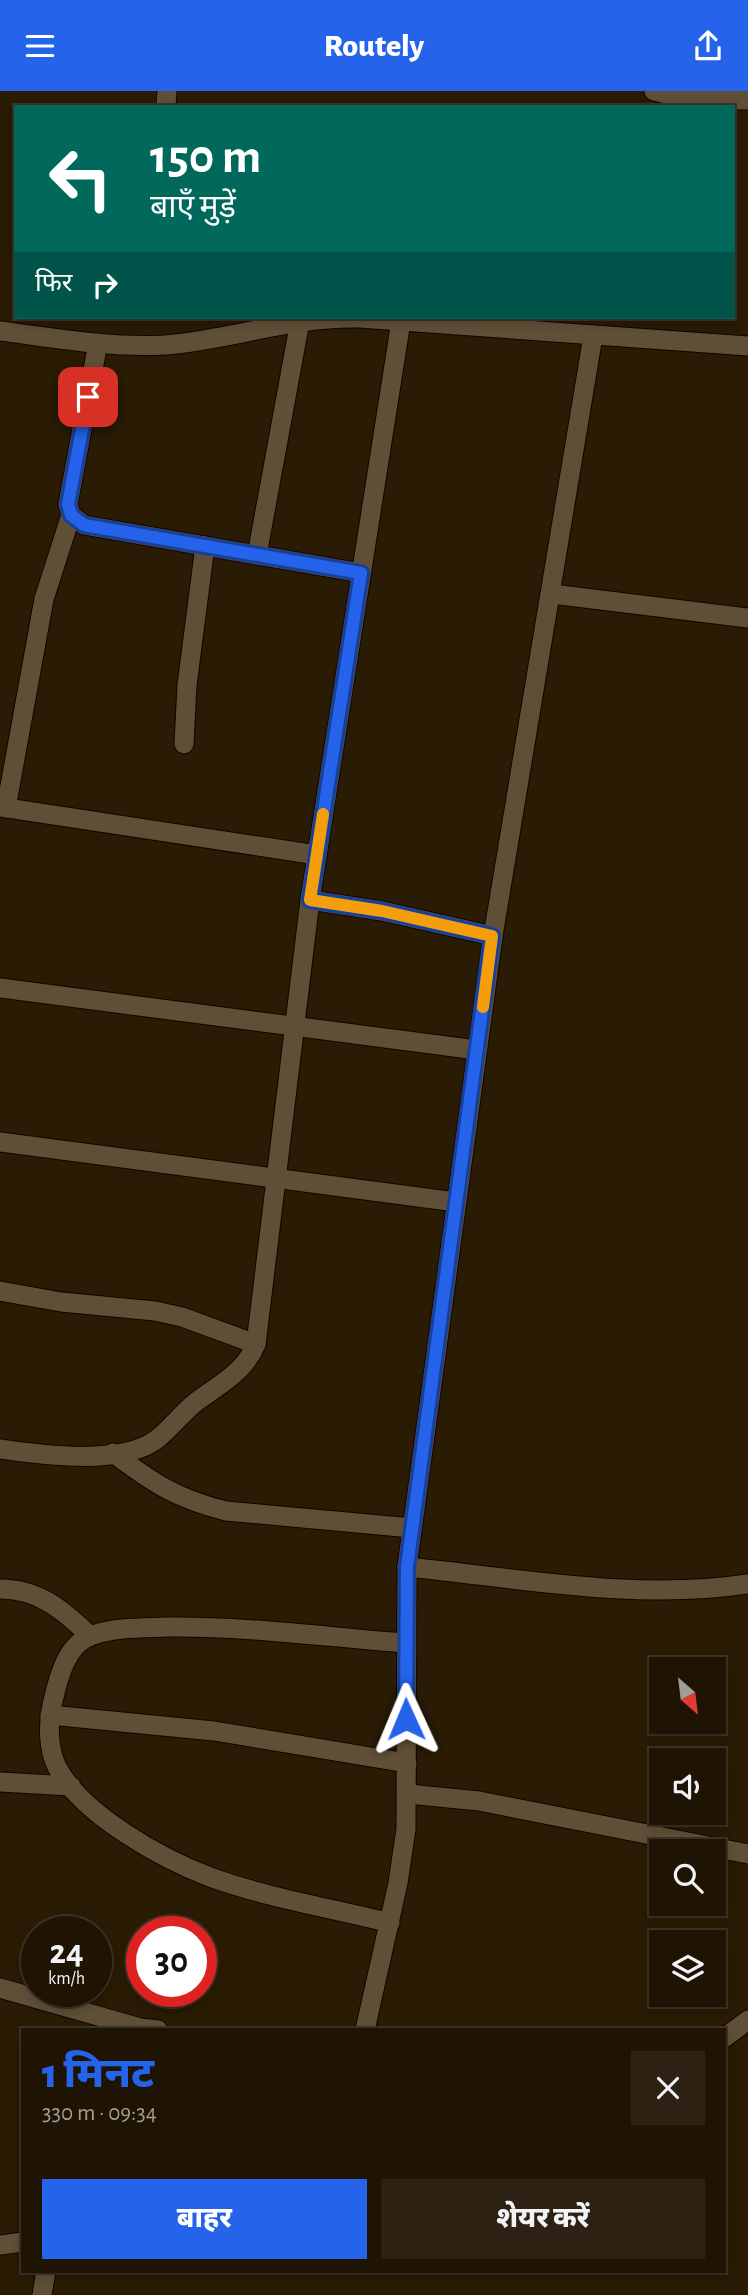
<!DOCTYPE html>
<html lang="hi">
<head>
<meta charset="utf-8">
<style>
  :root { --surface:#1f1403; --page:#2c2112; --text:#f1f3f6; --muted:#a19e9a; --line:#3c3325; --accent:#2563eb }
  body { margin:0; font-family:"Alegreya Sans","Noto Sans Devanagari",sans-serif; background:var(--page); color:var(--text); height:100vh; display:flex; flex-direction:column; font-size:26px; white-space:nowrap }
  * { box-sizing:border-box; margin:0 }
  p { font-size:23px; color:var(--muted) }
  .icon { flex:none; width:38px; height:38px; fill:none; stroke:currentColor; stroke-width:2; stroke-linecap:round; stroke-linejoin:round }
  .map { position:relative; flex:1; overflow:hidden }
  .drawer { position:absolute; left:21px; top:1937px; width:705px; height:245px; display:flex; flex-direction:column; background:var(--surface); border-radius:0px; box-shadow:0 4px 10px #0003,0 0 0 2px var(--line) }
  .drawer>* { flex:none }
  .banner { position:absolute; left:14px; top:14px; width:721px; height:214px; border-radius:0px; box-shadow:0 4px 10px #0003,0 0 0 2px var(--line); background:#00695c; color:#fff; overflow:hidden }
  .needle { width:46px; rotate:152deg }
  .controls { position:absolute; left:649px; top:1566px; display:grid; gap:14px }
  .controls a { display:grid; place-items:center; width:77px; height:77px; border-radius:0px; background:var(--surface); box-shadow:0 4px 10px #0003,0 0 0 2px var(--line); font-size:35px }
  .speed { position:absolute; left:21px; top:1825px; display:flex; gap:14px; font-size:35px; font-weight:700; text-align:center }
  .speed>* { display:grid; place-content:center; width:91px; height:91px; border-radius:50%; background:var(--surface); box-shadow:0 4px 10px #0003,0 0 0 2px var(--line); line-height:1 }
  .speed small { font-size:18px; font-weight:400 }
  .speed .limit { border:10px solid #d22; background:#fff; color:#111 }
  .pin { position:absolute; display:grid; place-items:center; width:60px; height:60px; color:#fff; margin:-30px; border-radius:14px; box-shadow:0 4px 10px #0006 }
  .me { position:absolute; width:77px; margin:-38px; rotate:359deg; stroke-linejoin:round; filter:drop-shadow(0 0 5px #0008) }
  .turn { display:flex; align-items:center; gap:24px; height:147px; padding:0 21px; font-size:32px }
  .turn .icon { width:91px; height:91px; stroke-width:2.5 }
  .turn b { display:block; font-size:49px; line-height:60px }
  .then { display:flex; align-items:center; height:66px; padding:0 21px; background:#0003; gap:14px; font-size:26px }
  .round { display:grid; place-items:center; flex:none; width:74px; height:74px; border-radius:0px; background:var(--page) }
  .head { display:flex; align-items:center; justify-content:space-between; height:119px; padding:0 21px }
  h1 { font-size:42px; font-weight:800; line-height:52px; color:var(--accent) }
  .primary-button { display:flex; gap:14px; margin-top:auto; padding:14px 21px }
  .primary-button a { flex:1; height:80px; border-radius:0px; background:var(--accent); color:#fff; font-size:28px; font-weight:800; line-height:80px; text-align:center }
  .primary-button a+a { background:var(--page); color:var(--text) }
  header { display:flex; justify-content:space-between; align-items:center; height:91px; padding:0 21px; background:var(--accent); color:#fff; font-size:32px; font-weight:800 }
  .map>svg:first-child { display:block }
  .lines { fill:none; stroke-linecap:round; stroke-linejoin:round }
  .minor-casing { stroke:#110500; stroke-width:21 }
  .tertiary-casing { stroke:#110500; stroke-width:21 }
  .minor { stroke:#5f4f37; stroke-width:19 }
  .tertiary { stroke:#5f4f37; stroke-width:19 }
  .route-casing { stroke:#184099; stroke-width:18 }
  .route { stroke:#2563eb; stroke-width:12 }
  .slow { stroke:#f59e0b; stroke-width:12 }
</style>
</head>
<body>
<header><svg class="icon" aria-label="menu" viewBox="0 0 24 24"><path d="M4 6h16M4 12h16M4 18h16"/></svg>Routely<svg class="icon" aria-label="share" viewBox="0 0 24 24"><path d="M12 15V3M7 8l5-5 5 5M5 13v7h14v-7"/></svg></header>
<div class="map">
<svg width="748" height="2204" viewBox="0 0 748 2204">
  <rect width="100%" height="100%" fill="#291b04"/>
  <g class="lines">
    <g class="minor-casing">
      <g id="minor">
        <path d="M654,0L688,8L748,9"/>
        <path d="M166,14L167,0"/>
        <path d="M0,240C55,247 109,257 165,254C231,249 293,225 360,227L748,255"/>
        <path d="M98,252L68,413L71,424L84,434L361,482"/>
        <path d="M257,464L300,230"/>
        <path d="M552,503L748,527"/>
        <path d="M184,653L187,594L205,455"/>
        <path d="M0,716L317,764"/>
        <path d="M6,717L44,508L71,424"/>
        <path d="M310,809L382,820L493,845"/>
        <path d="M0,897L477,959"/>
        <path d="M0,1051L456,1111"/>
        <path d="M0,1200L61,1211L155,1220L182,1226L256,1253"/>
        <path d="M0,1358C41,1364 123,1375 157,1348C171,1337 182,1322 196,1311C220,1293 245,1281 256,1253L310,809L401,230"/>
        <path d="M113,1362C153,1392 177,1408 226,1420L412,1437"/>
        <path d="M407,1476C519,1487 636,1510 748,1493"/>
        <path d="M0,1498C39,1498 63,1519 90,1545"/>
        <path d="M50,1624L214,1640L407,1672"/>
        <path d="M0,1691L71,1695"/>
        <path d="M408,1703L479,1710L748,1763"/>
        <path d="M390,1832C330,1817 268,1807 210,1786C162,1768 81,1723 57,1676C48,1658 48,1633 52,1614C58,1589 65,1553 93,1544C116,1536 143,1537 167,1536C246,1535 326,1546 405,1552"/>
        <path d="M0,1897L140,1937L158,1939"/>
        <path d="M365,1939L398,1792L406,1738L407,1476L493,845L593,245"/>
        <path d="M42,2204L46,2180"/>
      </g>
    </g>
    <g class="tertiary-casing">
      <g id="tertiary">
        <path d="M724,1947L748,1929"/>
        <path d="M0,2154L23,2151"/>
      </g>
    </g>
    <use href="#minor" class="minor"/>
    <use href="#tertiary" class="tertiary"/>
  </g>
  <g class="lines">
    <g class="route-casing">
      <path id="route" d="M88,306L68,413L71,424L84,434L361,482L310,809L382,820L492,845L407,1476L406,1628"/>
    </g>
    <use href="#route" class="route"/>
    <path class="slow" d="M323,723L310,809L382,820L492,845L483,916"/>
  </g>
</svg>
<div class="controls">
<a><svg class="needle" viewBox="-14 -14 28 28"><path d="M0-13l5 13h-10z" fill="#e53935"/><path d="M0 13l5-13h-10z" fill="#a19e9a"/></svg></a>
<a><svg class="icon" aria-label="sound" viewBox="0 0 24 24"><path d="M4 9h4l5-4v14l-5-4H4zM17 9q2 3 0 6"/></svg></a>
<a><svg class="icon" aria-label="search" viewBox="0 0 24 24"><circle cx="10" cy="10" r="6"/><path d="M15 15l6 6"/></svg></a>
<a><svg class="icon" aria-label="layers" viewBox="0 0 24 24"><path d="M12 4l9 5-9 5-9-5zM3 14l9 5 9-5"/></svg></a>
</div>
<div class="speed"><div>24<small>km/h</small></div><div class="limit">30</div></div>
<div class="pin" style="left:88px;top:306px;background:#d93025"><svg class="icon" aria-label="arrive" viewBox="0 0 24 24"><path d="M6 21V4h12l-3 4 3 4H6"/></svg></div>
<svg class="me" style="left:406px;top:1628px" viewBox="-20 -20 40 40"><path d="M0-17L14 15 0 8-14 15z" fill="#2563eb" stroke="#fff" stroke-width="4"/></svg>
<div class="banner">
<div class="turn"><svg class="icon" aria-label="left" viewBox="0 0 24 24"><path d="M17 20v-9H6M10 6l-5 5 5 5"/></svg><div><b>150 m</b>बाएँ मुड़ें</div></div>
<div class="then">फिर<svg class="icon" aria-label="right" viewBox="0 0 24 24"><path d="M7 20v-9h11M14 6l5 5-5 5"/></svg></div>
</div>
<section class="drawer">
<div class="head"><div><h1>1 मिनट</h1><p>330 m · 09:34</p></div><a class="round"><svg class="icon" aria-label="close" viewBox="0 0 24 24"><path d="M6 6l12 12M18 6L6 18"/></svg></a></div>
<div class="primary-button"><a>बाहर</a><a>शेयर करें</a></div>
</section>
</div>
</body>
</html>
